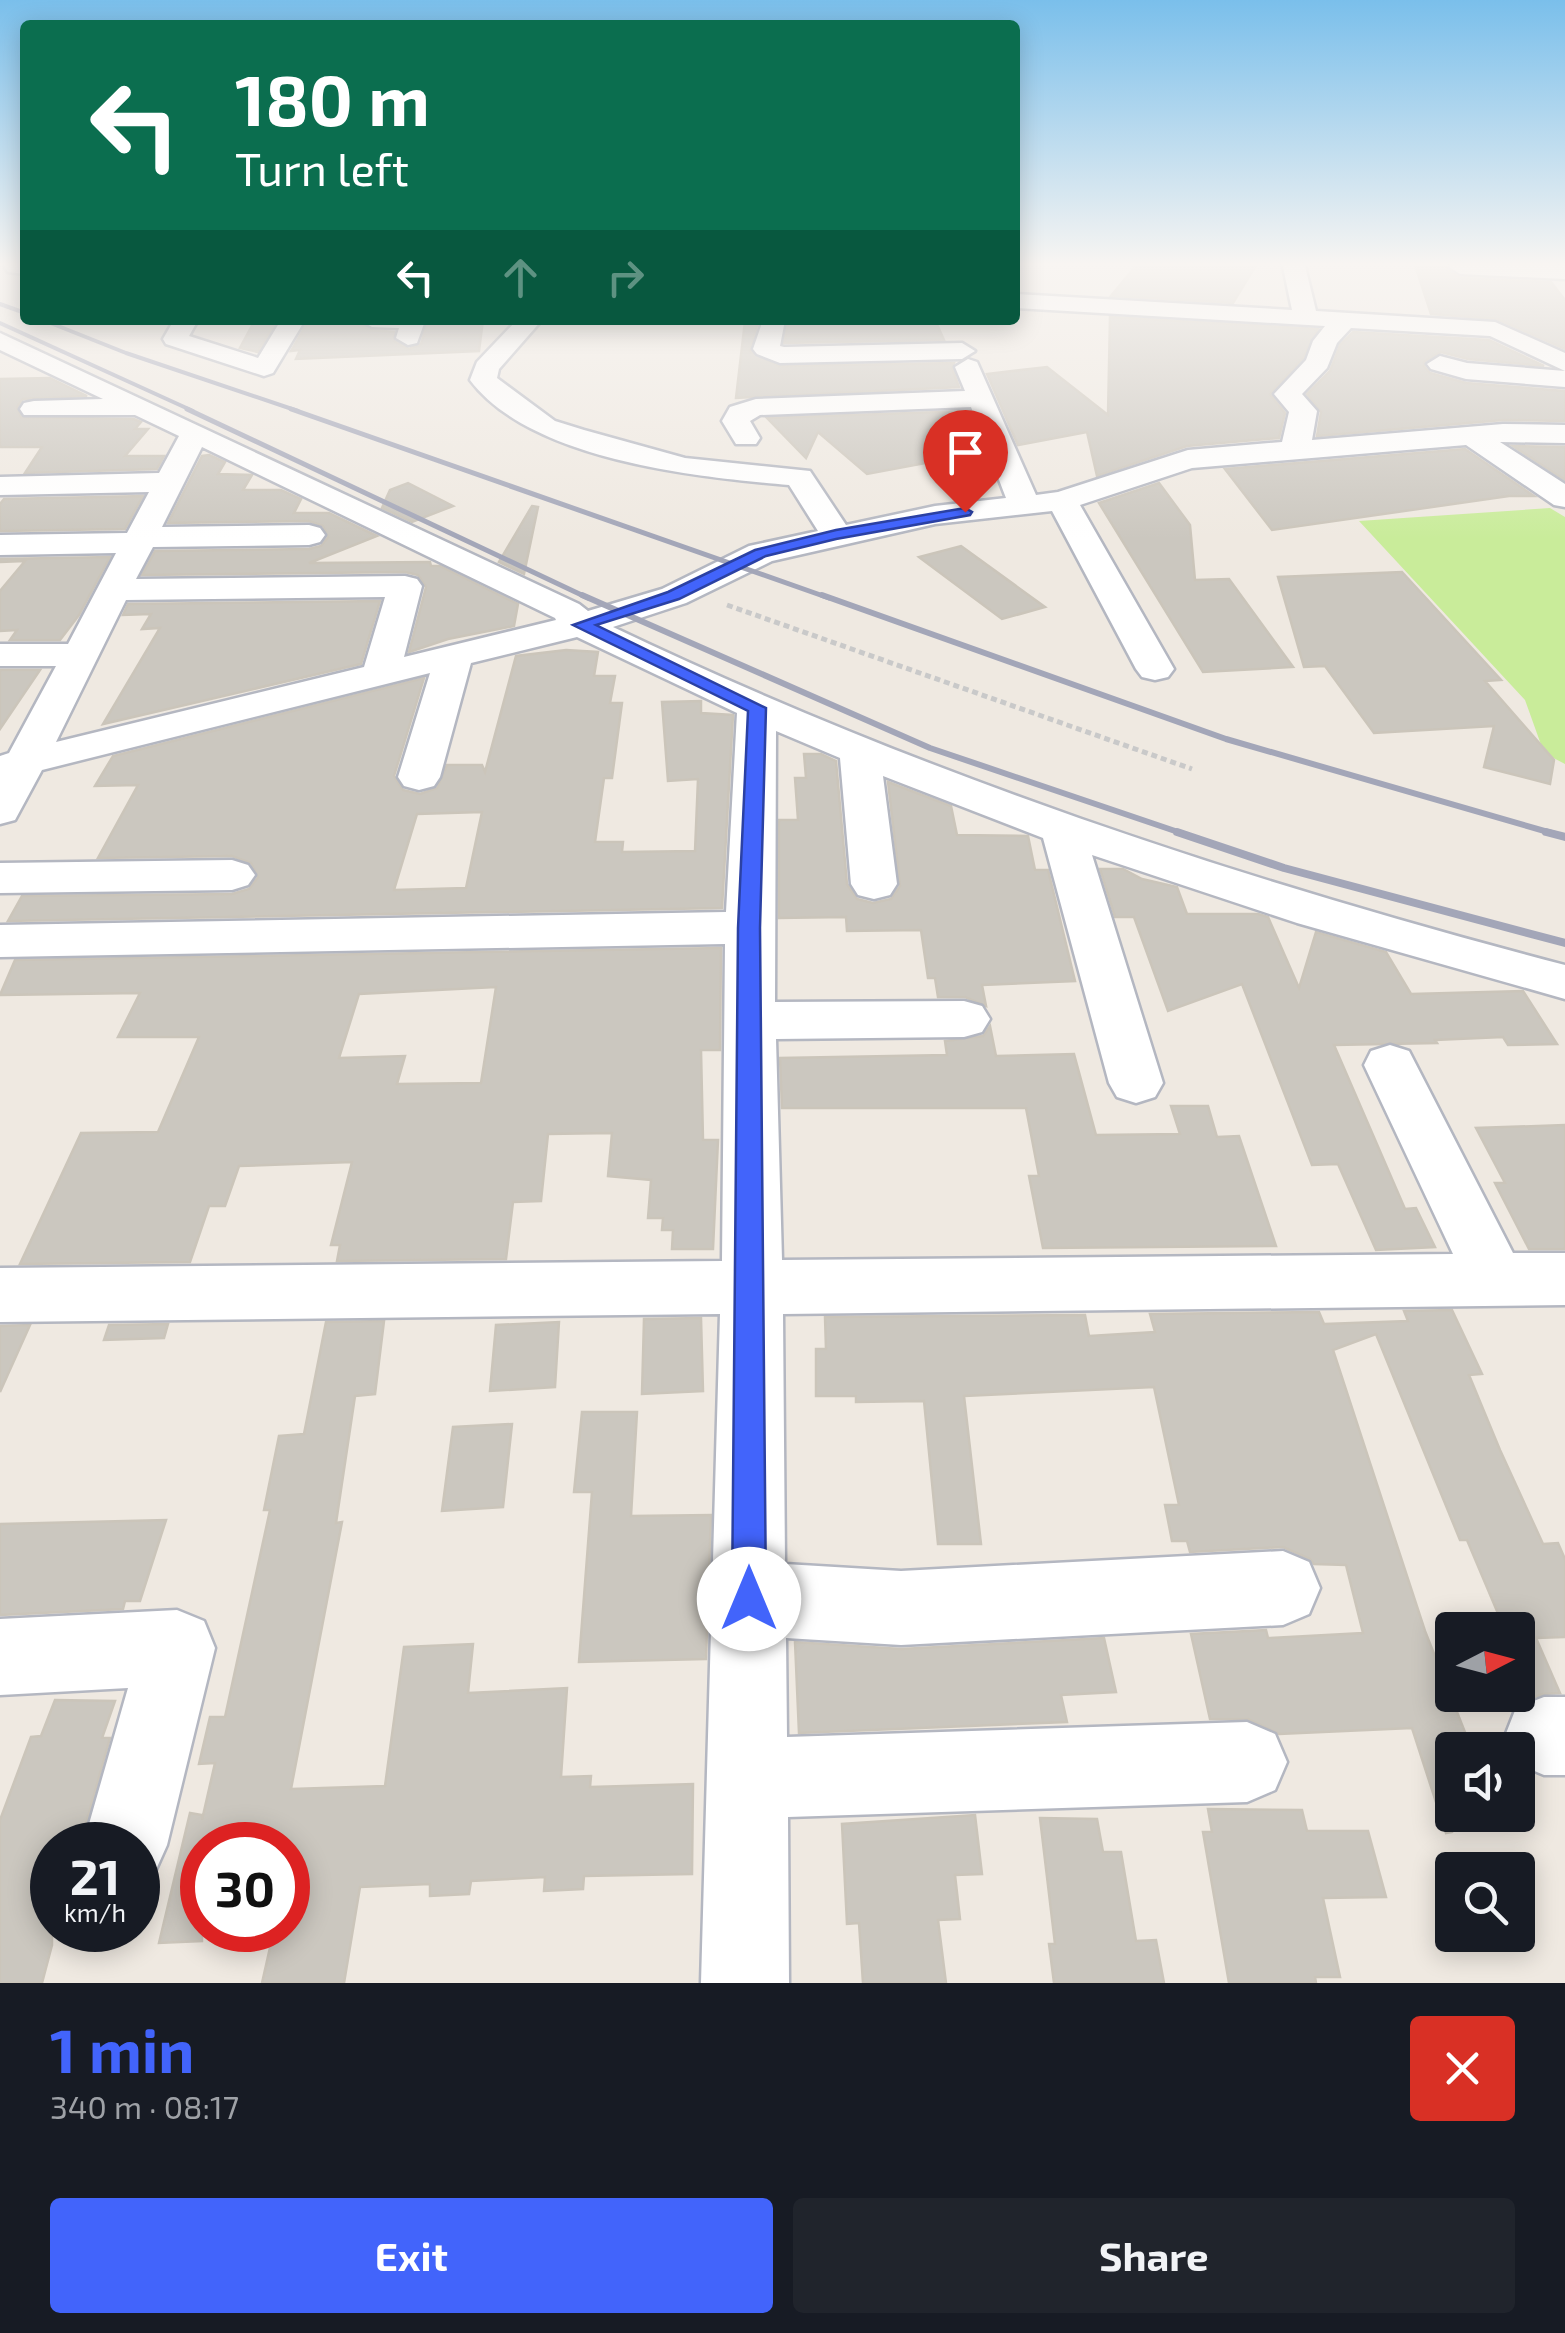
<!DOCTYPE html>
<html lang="en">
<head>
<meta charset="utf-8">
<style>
  :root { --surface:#171b24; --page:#20242c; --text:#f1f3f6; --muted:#9ea1a6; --accent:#4264fb }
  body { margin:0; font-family:"Exo 2",sans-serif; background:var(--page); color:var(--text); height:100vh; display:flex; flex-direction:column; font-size:38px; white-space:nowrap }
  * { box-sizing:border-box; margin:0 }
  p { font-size:32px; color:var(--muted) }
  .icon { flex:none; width:55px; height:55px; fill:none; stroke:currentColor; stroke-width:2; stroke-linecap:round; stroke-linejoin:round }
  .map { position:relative; height:1983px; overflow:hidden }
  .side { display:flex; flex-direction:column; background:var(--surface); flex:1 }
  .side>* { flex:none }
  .top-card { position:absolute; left:20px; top:20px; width:1000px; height:305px; border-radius:10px; box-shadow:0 5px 25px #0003; background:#0b6e4f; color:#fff; overflow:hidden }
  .needle { width:65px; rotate:84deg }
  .buttons { position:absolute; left:1435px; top:1612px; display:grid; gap:20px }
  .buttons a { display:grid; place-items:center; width:100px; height:100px; border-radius:10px; background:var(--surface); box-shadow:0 5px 25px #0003; font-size:50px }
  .speed { position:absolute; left:30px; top:1822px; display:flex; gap:20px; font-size:50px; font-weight:700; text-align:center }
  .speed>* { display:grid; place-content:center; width:130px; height:130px; border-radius:50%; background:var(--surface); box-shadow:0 5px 25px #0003; line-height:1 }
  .speed small { font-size:25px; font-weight:400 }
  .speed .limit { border:15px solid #d22; background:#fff; color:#111 }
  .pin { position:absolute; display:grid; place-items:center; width:85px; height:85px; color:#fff; margin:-102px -42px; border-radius:50% 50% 50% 0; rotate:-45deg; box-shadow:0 0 10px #0007 }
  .pin .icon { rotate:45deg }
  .me { position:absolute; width:110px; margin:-55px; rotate:0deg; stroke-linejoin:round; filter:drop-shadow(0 0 8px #0008) }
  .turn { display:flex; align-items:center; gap:35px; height:210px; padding:0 50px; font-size:45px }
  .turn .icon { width:130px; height:130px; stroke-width:2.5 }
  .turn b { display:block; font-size:70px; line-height:85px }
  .lanes { display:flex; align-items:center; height:95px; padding:0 50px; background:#0003; justify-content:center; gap:50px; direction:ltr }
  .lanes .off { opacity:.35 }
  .round { display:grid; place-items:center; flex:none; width:105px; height:105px; border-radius:10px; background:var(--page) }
  .summary { display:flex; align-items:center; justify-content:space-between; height:170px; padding:0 50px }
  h1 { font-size:60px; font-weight:700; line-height:75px; color:var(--accent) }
  .action { display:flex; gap:20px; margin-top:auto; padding:20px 50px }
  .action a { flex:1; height:115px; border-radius:10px; background:var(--accent); color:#fff; font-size:40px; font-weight:700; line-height:115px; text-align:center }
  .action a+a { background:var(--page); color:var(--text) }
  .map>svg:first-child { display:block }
  .pitch { fill:#c9ec9a }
  .building { fill:#cbc7bf; stroke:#cbc5ba; stroke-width:2.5; fill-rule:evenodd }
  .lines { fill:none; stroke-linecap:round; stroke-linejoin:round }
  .minor-casing { stroke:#b4b7c1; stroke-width:5 }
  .path { stroke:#c9c9c9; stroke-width:5; stroke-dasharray:6 4; stroke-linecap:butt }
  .minor { fill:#fff; fill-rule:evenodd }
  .rail-far3 { stroke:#a3a6b8; stroke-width:4 }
  .rail-far2 { stroke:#a3a6b8; stroke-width:5 }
  .rail-far1 { stroke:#a3a6b8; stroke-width:6 }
  .rail { stroke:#a3a6b8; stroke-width:8 }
  .route { fill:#4264fb; stroke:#2b41a3; stroke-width:2.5 }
</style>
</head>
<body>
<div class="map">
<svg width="1565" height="1983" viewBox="0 0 1565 1983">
  <rect width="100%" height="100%" fill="#efe9e1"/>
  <path class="pitch" d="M1550,508L1565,517V764L1544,753L1525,700L1359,521Z"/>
  <g class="building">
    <path d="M1139,262H1258L1233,303L1111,296Z"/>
    <path d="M1414,262H1449L1447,270L1460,278L1551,282L1565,300V349L1497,319L1431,314Z"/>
    <path d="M1110,317L1318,329L1303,358L1270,394L1285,413L1279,438L1187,446L1097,476L1087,432L1018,445L987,374L1047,367L1108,415Z"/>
    <path d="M255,320H277L258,352L240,348Z"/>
    <path d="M309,320H356L370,330L394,332V341L409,349L421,344L428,320H483L479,351L296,359L300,350L291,351Z"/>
    <path d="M806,320H935L944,340L784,343L788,322Z"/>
    <path d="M745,321L758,322L750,351L779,366L954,363L952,368L959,387L736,398Z"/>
    <path d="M1353,332L1489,340L1544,366L1468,359L1441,352L1425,361L1424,366L1430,373L1466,383L1565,391V421L1503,420L1317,436L1321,412L1307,394L1330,371L1340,345Z"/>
    <path d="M50,378L87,396L23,399L17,407L21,417L134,419L141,422L135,429H148L125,456H164L157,469L25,473L42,447H0V379Z"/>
    <path d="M968,411L984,452L867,474L818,432L806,458L767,418Z"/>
    <path d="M1513,446L1565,447V480Z"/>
    <path d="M1465,449L1534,496H1509L1272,530L1225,469Z"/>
    <path d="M209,455L225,462L218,474L252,475L243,490H281L301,499L294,513H329L377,536L309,563L430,562L431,566H440L518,604L514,626L448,639L409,652L426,587L418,575L405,572L142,575L155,551L309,549L321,546L328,537L323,526L309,521L168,523L202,456Z"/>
    <path d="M408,483L453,506L412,522L382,508L390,490Z"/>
    <path d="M1159,483L1190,525L1195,580L1229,579L1293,667L1203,672L1099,503Z"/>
    <path d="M143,496L125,529L0,531V504L4,499Z"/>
    <path d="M532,506L538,507L524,574L499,562Z"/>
    <path d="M961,546L1045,607L1002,619L919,557Z"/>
    <path d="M110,557L79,615L60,640H10L17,630L0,631V591L25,561L0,562V559Z"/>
    <path d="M1402,572L1501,680L1485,681L1554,760L1550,784L1484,767L1494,726L1374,733L1325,666L1304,667L1278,577Z"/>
    <path d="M380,601L361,664L103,724L160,628L142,629L151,614L123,615L128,604Z"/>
    <path d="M566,650L598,652L594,676H615L610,703H622L612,778H604L595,842H623L622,852L695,851L698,779L668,781L662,702L701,701V713L733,715L722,908L8,921L22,896L232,894L249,889L258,877L251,863L232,856L98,858L138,785L95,786L113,756L424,678L394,776L403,790L420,794L437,788L447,765H482L485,772L516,656ZM482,812L466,888L394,890L417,814Z"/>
    <path d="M0,670H40L0,729Z"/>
    <path d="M804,754H821L836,761L847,884L857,899L873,903L891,899L900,886L888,782L951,806L957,835L1028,836L1035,870H1048L1075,981L982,985L986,1006L965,997H938L935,978H928L921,930L847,931L846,917L779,918V820H798L795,778H806Z"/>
    <path d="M1100,869H1123L1142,879L1177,887L1187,914H1258L1268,917L1299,988L1316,932L1386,952L1411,994L1523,991L1557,1044L1508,1045L1503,1037L1435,1040L1437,1043L1334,1045L1405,1209L1416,1208L1435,1247L1376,1250L1338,1164L1312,1165L1242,984L1168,1011L1134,917H1115Z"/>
    <path d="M721,948L720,1050H701L703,1140H718L713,1249H672L673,1230H662L663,1218H648L651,1180L608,1176L612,1133L548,1134L541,1201L513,1202L506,1259L337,1261L340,1245H331L352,1162L239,1166L225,1206H209L190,1262L20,1264L81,1133L158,1132L199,1037H118L140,993L0,995L15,960ZM496,987L481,1083L397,1084L405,1056L339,1058L359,994Z"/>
    <path d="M990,1026L996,1056L1074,1054L1096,1135L1180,1134L1171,1106H1208L1217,1137L1239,1136L1276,1246L1043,1248L1029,1176H1039L1026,1108H782L780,1058L947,1055L945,1041L983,1036Z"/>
    <path d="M1565,1125V1249H1529L1495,1183H1505L1476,1128Z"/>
    <path d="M1452,1310L1482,1374L1469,1375L1500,1450L1543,1544L1558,1543L1565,1559V1637L1536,1638L1560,1693L1543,1694L1518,1703V1630H1505L1467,1540H1460L1376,1334L1333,1350L1425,1631L1472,1750H1452V1832L1446,1833L1412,1728L1279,1734L1248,1719H1210L1191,1634L1266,1630L1268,1638L1363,1633L1346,1565L1314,1564L1310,1559L1283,1547L1190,1552L1187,1541H1172L1165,1505H1179L1154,1387L964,1396L981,1544H938L924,1401L856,1402V1396H816V1349H826L825,1317L1085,1315L1089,1336L1155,1332L1150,1314L1319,1312L1324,1324L1408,1321L1404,1311Z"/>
    <path d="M701,1318L703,1391L642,1394L644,1319Z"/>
    <path d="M384,1321L375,1394L355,1396L336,1523L342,1522L291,1789L385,1786L404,1647L473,1644L468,1693L567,1688L561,1777L591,1776L590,1787L693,1784L692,1874L584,1876L583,1889L544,1891L545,1877L471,1881L469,1894L430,1896V1884L360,1887L344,1983H262L274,1930H288V1889L296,1845H202V1941L159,1943L190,1813L202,1815V1820L215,1763L199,1764L210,1717H225L270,1510H264L279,1436L304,1434L326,1322Z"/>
    <path d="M559,1322L555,1387L490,1391L496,1325Z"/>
    <path d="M168,1324L164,1338L104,1340L109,1325Z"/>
    <path d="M30,1325L0,1392V1326Z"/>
    <path d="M582,1412H637L631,1516L711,1515L706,1659L579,1662L592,1492H574Z"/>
    <path d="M512,1424L503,1507L442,1511L453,1427Z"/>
    <path d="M166,1520L140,1601H125L123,1609L0,1615V1524Z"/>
    <path d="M1104,1638L1116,1692L1061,1695L1067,1722L799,1733L795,1642L901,1649Z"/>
    <path d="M55,1700L115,1701L102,1738H110L80,1845H52V1945L42,1983H0V1820L31,1737L41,1736Z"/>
    <path d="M1208,1809L1302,1810L1307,1831H1368L1386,1897L1323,1898L1340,1977H1315L1316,1983H1229L1203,1832H1212Z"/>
    <path d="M975,1815L982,1874L955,1875L960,1919L938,1920L946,1983H863L859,1923L847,1924L842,1824Z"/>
    <path d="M1040,1818L1097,1819L1103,1852H1121L1136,1941L1156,1940L1164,1983H1054L1049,1944H1055Z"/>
  </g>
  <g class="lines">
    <g class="minor-casing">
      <g id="minor">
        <path d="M8,262H25V274L8,272L5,267Z"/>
        <path d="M1282,262H1304L1316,311L1495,322L1565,353V371L1490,336L1351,328L1337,343L1327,368L1302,394L1317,411L1312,440L1503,424L1565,425V443L1500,442L1565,484V507L1554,505L1466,445L1192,468L1080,505L1174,669L1168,677L1155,680L1142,677L1136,669L1052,511L935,524L772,561L686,603L613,627C919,773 1236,879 1565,965V999L1297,923L1092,855L1163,1083L1155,1097L1136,1103L1117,1097L1109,1083L1043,838L883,776L897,884L890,895L874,899L858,895L851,884L840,758L776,731L775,1002L964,1001L982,1006L990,1019L982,1032L964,1037L776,1039L782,1260L1453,1254L1364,1065L1371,1051L1390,1045L1409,1051L1513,1253H1565V1305L783,1314L785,1564L901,1571L1283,1551L1309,1562L1320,1588L1309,1614L1283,1625L901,1645L786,1638L787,1737L1247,1722L1275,1734L1287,1762L1275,1790L1247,1802L788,1817L789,1983H701L720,1314L0,1322V1268L722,1261L725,944L0,957V925L726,912L737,713L577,637L471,663L440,777L434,786L419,790L404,786L398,777L430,673L42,770L15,820L0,824V756L9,753L56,666H0V644H68L116,553L0,555V535L127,533L149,492L0,495V477L159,473L179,436L135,415H24L20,409L24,403L34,401L103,399L0,350V333L579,604L588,611L662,589L749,546L818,531L789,485C696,477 530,460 470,380L477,362L517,320H542L499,369L497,378L555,421L584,430L685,458L810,471L846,525L935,506L1006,498L971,407L760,415L750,421L760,438L756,444H736L722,421L730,407L756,399L965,391L955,367L968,359L977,362L1036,495L1058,492L1188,450L1282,442L1289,412L1274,394L1306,360L1313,341L1325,326L1015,308V294L1292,310ZM202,447L555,618L556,620L404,657L422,586L417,579L405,576L136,579L153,547L309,545L320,542L325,535L320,528L309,525L162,527ZM385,597L364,667L56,742L126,600Z"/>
        <path d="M1455,262L1565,265V279L1460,274L1449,267Z"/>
        <path d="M174,320H198L189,336L258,358L281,320H305L273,373L264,376L166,344L163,339Z"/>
        <path d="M360,320H424L425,321L417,343L408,345L396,338L399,328L372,327Z"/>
        <path d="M763,320H785L780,346L784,347L962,343L975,351L962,359L780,363L757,354L753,349Z"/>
        <path d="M1440,356L1467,363L1565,371V387L1466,379L1431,369L1427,364Z"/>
        <path d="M232,860L248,865L255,875L248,885L232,890L0,893V863Z"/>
        <path d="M177,1610L204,1621L215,1648L167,1845L154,1874L138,1881V1845H83L128,1688L0,1695V1619Z"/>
        <path d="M1544,1697H1565V1775H1544L1518,1764V1750H1510L1505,1736L1516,1708Z"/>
      </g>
    </g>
    <path class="path" d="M727,605L1192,769"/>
    <use href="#minor" class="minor"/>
    <g class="rail-far3">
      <path d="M0,304L25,313"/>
      <path d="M43,320L126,353L298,411"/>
      <path d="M0,323L193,411"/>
    </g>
    <g class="rail-far2">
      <path d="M187,409L588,598"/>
      <path d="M291,409L829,598"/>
    </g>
    <g class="rail-far1">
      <path d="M582,595L930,748L1184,834"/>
      <path d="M822,595L1226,739L1555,834"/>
    </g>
    <g class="rail">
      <path d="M1177,832L1284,868L1565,943"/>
      <path d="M1546,832L1565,837"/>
    </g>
  </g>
  <linearGradient id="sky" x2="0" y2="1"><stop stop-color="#7abfeb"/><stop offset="0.49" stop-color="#f8f5f2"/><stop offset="1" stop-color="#f8f5f2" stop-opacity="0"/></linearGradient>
  <rect width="1565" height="539" fill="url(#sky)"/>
  <path class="route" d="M965,508L972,512L970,515L836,539L766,556L679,599L596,625L766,708L760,928L766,1599L761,1611L749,1615L737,1611L732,1599L738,928L748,711L573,625L668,592L755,550L836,530Z"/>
</svg>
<div class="buttons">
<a><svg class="needle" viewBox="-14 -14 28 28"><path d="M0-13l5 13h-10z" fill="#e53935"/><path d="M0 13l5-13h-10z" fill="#9ea1a6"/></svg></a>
<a><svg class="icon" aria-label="sound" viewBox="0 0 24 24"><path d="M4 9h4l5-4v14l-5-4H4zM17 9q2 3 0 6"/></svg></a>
<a><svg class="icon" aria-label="search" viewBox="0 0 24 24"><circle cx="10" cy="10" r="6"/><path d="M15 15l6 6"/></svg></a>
</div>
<div class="speed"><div>21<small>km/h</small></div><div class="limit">30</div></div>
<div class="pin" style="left:965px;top:512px;background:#d93025"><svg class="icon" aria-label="arrive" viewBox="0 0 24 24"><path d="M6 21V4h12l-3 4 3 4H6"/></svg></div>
<svg class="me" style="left:749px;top:1599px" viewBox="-20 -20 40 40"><circle r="19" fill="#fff"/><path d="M0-13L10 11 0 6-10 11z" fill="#4264fb"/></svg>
<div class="top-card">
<div class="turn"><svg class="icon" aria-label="left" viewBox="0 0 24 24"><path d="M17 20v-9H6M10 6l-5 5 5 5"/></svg><div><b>180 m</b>Turn left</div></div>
<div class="lanes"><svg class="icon" aria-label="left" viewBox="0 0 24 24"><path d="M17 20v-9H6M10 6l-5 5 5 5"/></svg><svg class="icon off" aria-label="ahead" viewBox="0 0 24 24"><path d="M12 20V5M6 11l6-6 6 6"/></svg><svg class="icon off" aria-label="right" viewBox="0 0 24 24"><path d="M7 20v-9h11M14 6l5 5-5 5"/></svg></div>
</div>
</div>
<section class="side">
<div class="summary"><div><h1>1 min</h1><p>340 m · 08:17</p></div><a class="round" style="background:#d93025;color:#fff"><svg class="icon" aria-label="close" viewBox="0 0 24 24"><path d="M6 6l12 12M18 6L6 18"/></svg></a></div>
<div class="action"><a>Exit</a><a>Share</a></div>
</section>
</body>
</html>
